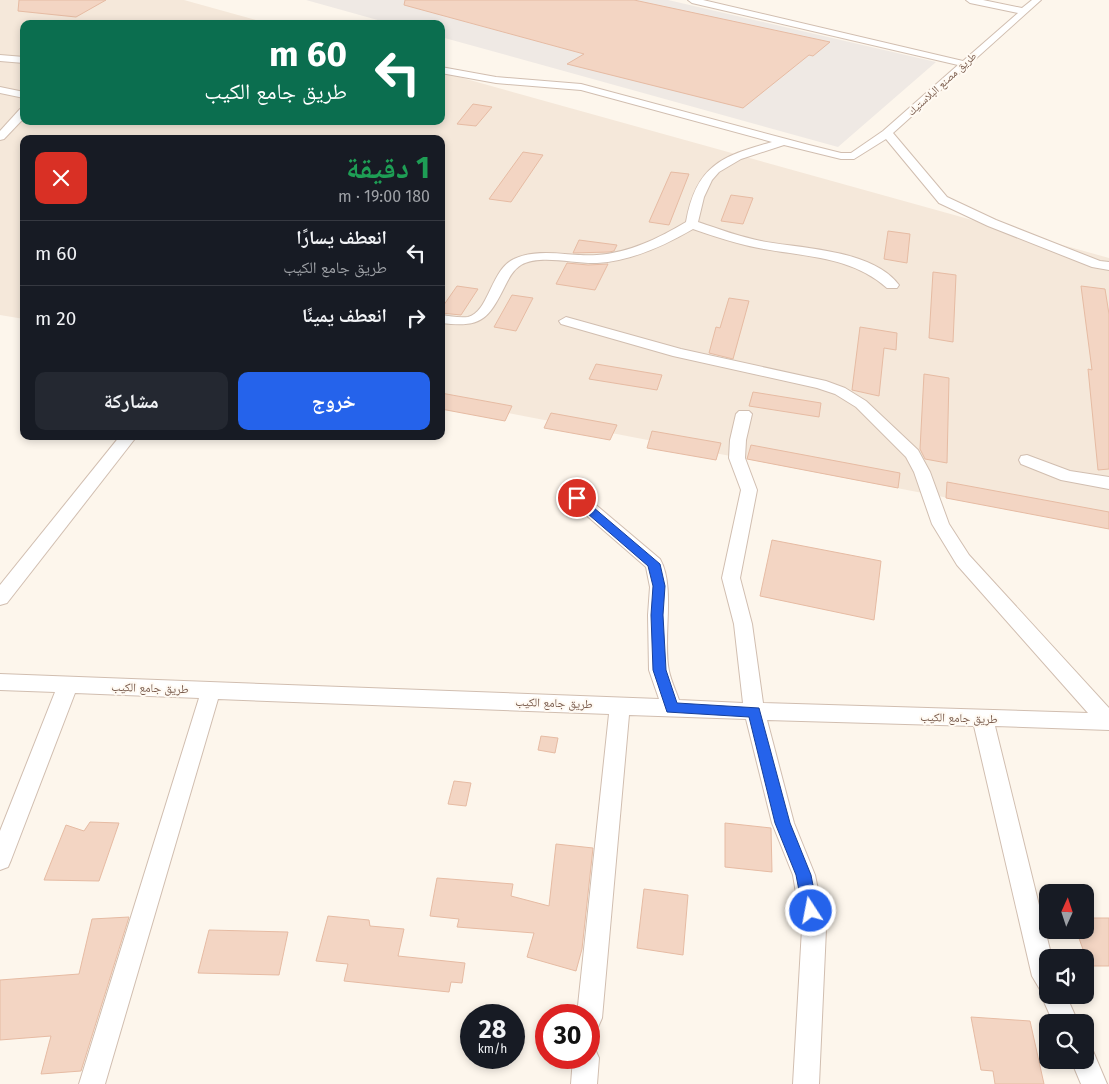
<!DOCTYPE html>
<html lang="ar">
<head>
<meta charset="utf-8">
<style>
  :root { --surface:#171b24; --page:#242831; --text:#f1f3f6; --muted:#9ea1a6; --line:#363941; --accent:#2563eb }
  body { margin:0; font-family:"Fira Sans","Noto Naskh Arabic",sans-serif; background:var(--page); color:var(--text); direction:rtl; height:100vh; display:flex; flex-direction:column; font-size:19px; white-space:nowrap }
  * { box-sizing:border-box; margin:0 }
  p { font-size:16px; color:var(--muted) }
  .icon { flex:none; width:28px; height:28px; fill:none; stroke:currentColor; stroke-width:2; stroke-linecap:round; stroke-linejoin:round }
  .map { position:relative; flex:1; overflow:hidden; direction:ltr }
  .details { position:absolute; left:20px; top:135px; width:425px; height:305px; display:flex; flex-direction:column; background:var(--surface); border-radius:10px; box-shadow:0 2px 8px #0003; direction:rtl }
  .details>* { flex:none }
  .banner { position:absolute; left:20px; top:20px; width:425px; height:105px; border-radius:10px; box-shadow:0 2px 8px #0003; direction:rtl; background:#0b6e4f; color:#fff; overflow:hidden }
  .needle { width:32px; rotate:3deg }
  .controls { position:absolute; left:1039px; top:884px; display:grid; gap:10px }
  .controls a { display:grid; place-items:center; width:55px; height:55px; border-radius:10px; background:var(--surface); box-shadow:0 2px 8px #0003; font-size:25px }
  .speed { position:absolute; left:460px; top:1004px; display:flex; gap:10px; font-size:25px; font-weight:700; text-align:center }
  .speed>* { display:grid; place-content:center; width:65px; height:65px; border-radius:50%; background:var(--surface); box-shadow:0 2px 8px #0003; line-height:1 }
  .speed small { font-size:12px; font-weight:400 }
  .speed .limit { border:8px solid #d22; background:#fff; color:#111 }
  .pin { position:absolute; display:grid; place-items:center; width:42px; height:42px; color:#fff; margin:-21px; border:2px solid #fff; border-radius:50%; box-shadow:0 1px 5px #0007 }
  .me { position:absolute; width:55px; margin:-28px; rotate:349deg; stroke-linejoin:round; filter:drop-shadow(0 0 4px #0008) }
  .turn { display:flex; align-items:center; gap:18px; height:105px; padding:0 15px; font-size:22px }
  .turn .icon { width:65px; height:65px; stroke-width:2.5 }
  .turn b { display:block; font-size:35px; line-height:42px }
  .round { display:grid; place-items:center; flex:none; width:52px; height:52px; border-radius:10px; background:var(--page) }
  .head { display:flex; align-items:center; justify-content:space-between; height:85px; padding:0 15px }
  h1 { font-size:30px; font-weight:700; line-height:38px; color:#1e9e55 }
  .button { display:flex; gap:10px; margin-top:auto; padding:10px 15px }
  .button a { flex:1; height:58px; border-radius:10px; background:var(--accent); color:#fff; font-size:20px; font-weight:700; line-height:58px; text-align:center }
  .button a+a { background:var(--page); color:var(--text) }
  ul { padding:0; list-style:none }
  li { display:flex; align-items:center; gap:15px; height:65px; padding:0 15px; border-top:1px solid var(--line) }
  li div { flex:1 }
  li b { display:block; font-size:19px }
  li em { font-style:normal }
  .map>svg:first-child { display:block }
  .residential { fill:#f5e8da }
  .industrial { fill:#efe9e4 }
  .building { fill:#f3d5c3; stroke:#e6bba3 }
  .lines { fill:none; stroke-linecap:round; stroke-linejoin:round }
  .minor-casing { stroke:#d1beb0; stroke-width:2 }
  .minor { fill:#fff; fill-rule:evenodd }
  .route { fill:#2563eb; stroke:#184099 }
  .labels { text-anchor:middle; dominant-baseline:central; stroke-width:4; stroke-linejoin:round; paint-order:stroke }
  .far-street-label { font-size:11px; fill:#7a5c4d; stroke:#fffaf3 }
  .street-label { font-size:12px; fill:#7a5c4d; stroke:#fffaf3 }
</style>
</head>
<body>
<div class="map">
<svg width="1109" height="1084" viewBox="0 0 1109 1084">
  <rect width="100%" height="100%" fill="#fdf6ec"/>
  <path class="residential" d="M0,0H184L270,24H24V121H441V72L1109,258V529L441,400V139H24V319L0,315Z"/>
  <path class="industrial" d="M306,0H668L936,62L838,147L441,37V24H392Z"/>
  <g class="building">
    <path d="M19,0H106L76,17L18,11Z"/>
    <path d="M405,0H634L830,42L813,56L809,55L743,108L567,64L584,54L404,5Z"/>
    <path d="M473,104L492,107L476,126L457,124Z"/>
    <path d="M523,152L543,155L511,202L489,199Z"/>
    <path d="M671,172L689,174L669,225L649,222Z"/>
    <path d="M731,195L753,198L743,224L721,221Z"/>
    <path d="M888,231L910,234L907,263L884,259Z"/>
    <path d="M579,240L617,245L614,251L609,252L573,253Z"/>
    <path d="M567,263L588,265L608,264L595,290L556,284Z"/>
    <path d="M933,272L956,275L953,342L929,338Z"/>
    <path d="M457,286L478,289L461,315L441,313V309Z"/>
    <path d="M1081,286L1105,289L1109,314V469L1098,470L1088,369L1092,370Z"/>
    <path d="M512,295L533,298L516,331L494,327Z"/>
    <path d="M729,298L749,301L733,359L709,353L716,327L720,328Z"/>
    <path d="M860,327L897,333L896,350L884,348L879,396L852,390Z"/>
    <path d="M596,364L662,375L657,390L589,379Z"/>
    <path d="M924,374L949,378L947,463L925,459L920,449Z"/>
    <path d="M753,392L821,403L819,417L749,406Z"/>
    <path d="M441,393L512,406L505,421L441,409Z"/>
    <path d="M551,413L617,425L610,440L544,428Z"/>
    <path d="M652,431L721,443L716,460L647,448Z"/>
    <path d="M751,445L900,473L898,488L747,459Z"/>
    <path d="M947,482L1109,512V529L946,498Z"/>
    <path d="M772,540L881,561L874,620L760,596Z"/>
    <path d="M541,736L558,738L555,753L538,750Z"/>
    <path d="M454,781L471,783L466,806L448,804Z"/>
    <path d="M90,822L119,823L99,881L44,880L66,825L84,831Z"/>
    <path d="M725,823L771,828L772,872L725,867Z"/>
    <path d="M556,844L593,848L582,949L576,971L527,957L534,933L457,927L459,919L430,916L437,878L513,884L511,896L549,906Z"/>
    <path d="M644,889L688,895L683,955L637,948Z"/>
    <path d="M328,916L369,920L370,926L404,929L398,956L465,963L462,983L451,982L449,992L344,981L348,964L316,961Z"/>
    <path d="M129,917L81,1071L41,1074L51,1036L0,1040V980L79,974L92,919Z"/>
    <path d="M1085,918H1109V966H1089L1076,930H1085Z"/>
    <path d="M209,930L288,932L279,975L198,973Z"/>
    <path d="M971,1017L1030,1021L1044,1084H995L993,1071L981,1070Z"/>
  </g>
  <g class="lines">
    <g class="minor-casing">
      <g id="minor">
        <path d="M688,0H703L963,61L1018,13L970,3L966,0H983L1022,8L1032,0H1041L893,133L947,197L996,220L1100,261L1109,262V270L1092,267L988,226L939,203L886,139L854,159H841L784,145L741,159L719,172L712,180L704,197L698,222C719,229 740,237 761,241C802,249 872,249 899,285L897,288H887C852,257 808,257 764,249C740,245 716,237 693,229C664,246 631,261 597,263C575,264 540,254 521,265C513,270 509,278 505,286C488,320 481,328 441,323V315C450,316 459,318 468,317C489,312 491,269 514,259C540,247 570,257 597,255C629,253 659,238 686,222C696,166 721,156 772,142L581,90L496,83L441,73V67L496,77L581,84L809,145L841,153H851L883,131L958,65L692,3Z"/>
        <path d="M0,55L24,57V63L0,61Z"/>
        <path d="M0,87L24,92V98L0,93Z"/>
        <path d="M24,108V118L4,139L0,140V131L20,109Z"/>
        <path d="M566,317L681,349L826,381L845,388L866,401L918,450L930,472L949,524L969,555L1109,708V730L995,726L1052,958H1048V995H1066L1078,1022H1053L1041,995L1042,993L1032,976L974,726L767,720L794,823L815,875L826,929L819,1084H793L802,929L793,875L772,823L746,719L629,715L602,1018L598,1027L589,1031V1015H577L609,714L218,699L105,1084H79L199,698L75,693L11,860L8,867L0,870V831L55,692L0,690V674L659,699L649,670L648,615L650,587L646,567L571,502L569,498L571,494L577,492L583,494L660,559C676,587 662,639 669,671C671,681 676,691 679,700L743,703L734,624L722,578L741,490L729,458L730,440L736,414L739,411H749L752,414L746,440L745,458L757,490L740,578L752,624L763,703L1088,713L957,565L932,524L914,472L906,457L856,407L835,394L817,388L673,356L561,324L559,321Z"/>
        <path d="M120,436H137L7,603L0,605V585Z"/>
        <path d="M1027,455L1070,471L1109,477V489L1061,480L1021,464L1019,460L1021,456Z"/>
        <path d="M589,1046L595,1049L599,1058L597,1084H571L573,1058H589Z"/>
        <path d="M1085,1047L1093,1051L1107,1084H1081L1071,1060H1085Z"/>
      </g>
    </g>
    <use href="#minor" class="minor"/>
  </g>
  <path class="route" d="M577,494L580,496L660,564L665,586L663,615L666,670L677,703L759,708L790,823L811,875L818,911L816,916L811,918L805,916L803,911L796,875L775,823L749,717L667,712L653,670L651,615L653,586L648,566L573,501L571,498Z"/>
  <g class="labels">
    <g class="far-street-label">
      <text transform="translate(942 84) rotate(-42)">طريق مصنع البلاستيك</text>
    </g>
    <g class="street-label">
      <text transform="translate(150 688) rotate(2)">طريق جامع الكيب</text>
      <text transform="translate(554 703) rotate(2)">طريق جامع الكيب</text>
      <text transform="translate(959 718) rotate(2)">طريق جامع الكيب</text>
    </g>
  </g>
</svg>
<div class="controls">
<a><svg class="needle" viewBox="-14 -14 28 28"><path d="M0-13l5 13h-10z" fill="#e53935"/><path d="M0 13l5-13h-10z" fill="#9ea1a6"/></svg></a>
<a><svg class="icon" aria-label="sound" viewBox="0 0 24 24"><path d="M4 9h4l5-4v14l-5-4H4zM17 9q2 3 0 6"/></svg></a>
<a><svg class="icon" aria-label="search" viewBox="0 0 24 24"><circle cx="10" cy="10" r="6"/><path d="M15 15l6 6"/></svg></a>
</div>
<div class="speed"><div>28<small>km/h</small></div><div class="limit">30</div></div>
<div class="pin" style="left:577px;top:498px;background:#d93025"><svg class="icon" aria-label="arrive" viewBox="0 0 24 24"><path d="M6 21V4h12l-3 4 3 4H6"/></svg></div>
<svg class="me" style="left:811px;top:911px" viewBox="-20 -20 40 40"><circle r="17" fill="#2563eb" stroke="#fff" stroke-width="3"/><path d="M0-11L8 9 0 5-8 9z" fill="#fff"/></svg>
<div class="banner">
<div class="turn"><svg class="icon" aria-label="left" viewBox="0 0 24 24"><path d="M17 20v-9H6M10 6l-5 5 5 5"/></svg><div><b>60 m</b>طريق جامع الكيب</div></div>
</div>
<section class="details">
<div class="head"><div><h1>1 دقيقة</h1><p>180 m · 19:00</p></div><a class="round" style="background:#d93025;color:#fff"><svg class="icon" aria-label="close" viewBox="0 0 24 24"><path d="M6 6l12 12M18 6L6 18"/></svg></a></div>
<ul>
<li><svg class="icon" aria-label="left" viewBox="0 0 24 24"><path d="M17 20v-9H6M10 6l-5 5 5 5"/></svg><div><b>انعطف يسارًا</b><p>طريق جامع الكيب</p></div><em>60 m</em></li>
<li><svg class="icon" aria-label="right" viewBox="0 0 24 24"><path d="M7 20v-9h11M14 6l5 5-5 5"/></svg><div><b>انعطف يمينًا</b></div><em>20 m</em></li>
</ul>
<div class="button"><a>خروج</a><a>مشاركة</a></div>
</section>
</div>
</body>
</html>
